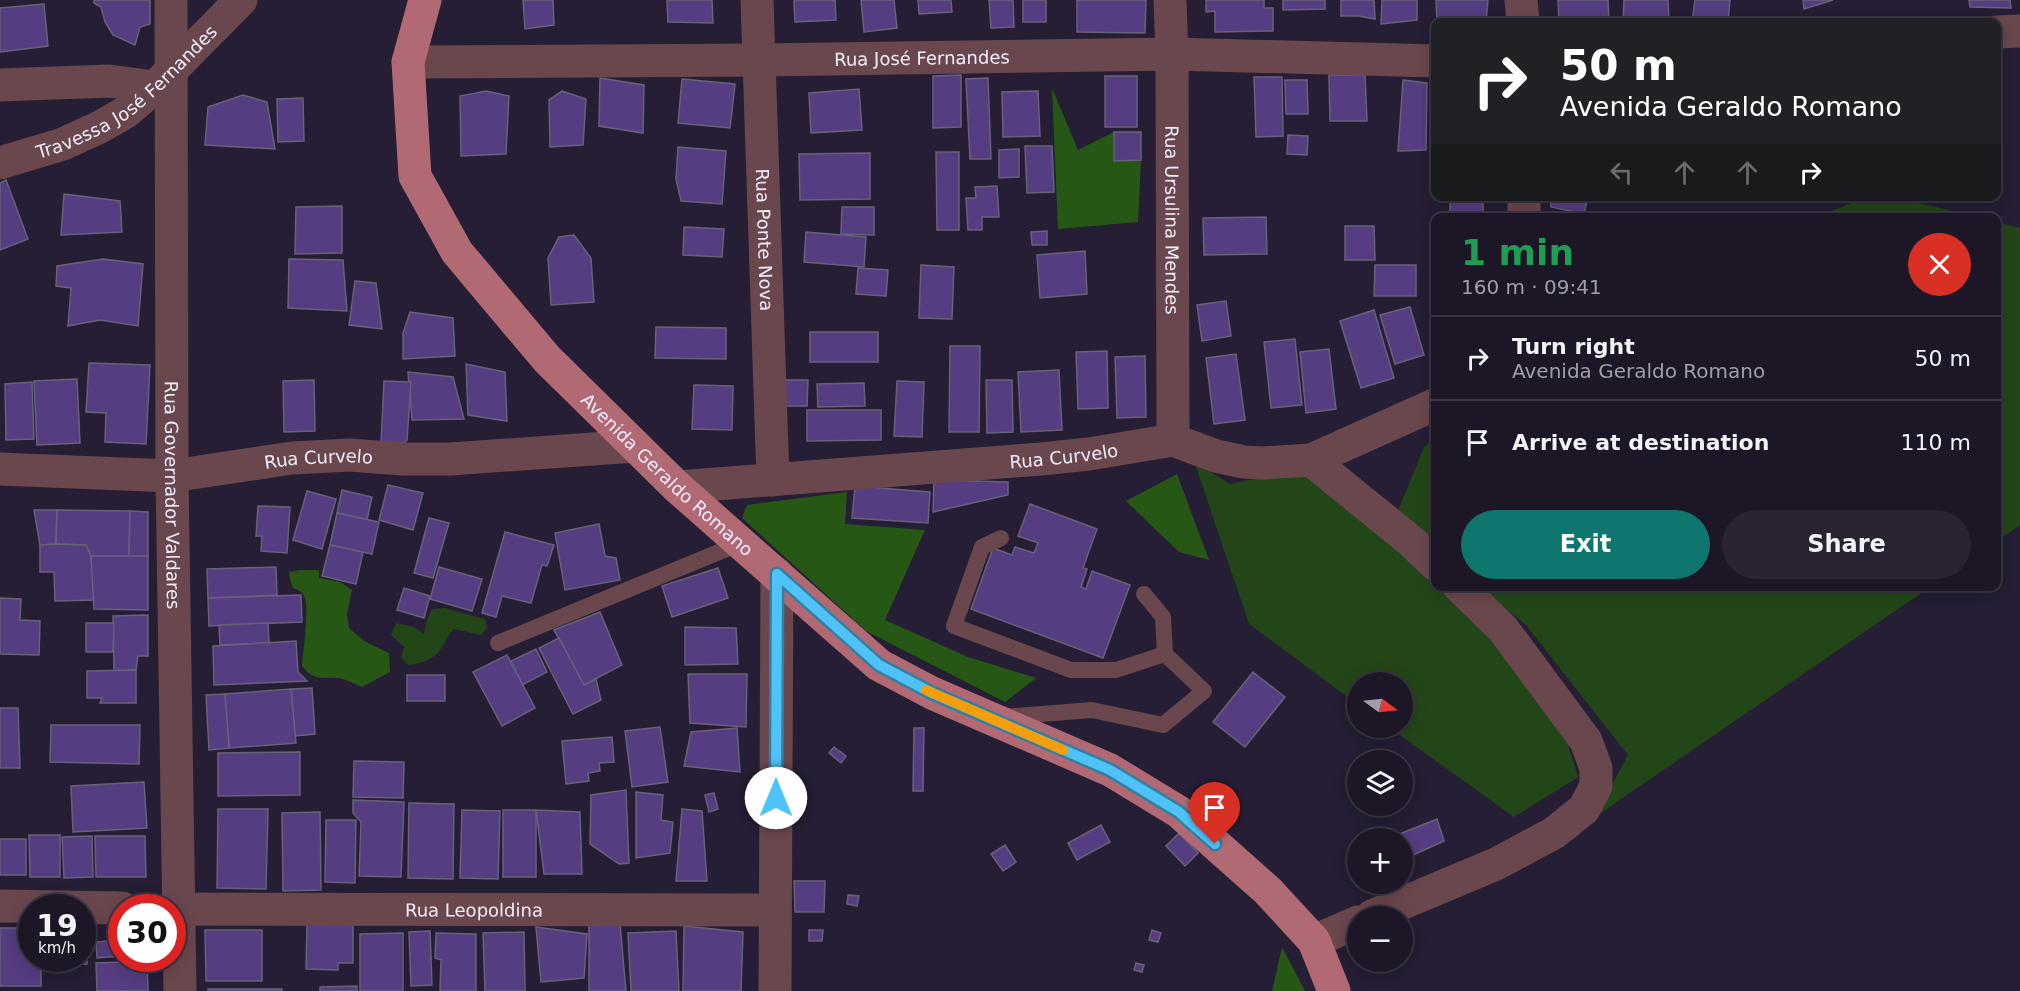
<!DOCTYPE html>
<html lang="en">
<head>
<meta charset="utf-8">
<style>
  :root { --surface:#1c1627; --page:#292333; --text:#f1f3f6; --muted:#a09fa7; --line:#3a3544; --accent:#0f766e }
  body { margin:0; font-family:"DejaVu Sans",sans-serif; background:var(--page); color:var(--text); height:100vh; display:flex; flex-direction:column; font-size:22px; white-space:nowrap }
  * { box-sizing:border-box; margin:0 }
  p { font-size:20px; color:var(--muted) }
  .icon { flex:none; width:33px; height:33px; fill:none; stroke:currentColor; stroke-width:2; stroke-linecap:round; stroke-linejoin:round }
  .map { position:relative; flex:1; overflow:hidden }
  .panel { position:absolute; left:1431px; top:213px; width:570px; height:378px; display:flex; flex-direction:column; background:var(--surface); border-radius:12px; box-shadow:0 3px 15px #0003,0 0 0 2px var(--line) }
  .panel>* { flex:none }
  .guide { position:absolute; left:1431px; top:18px; width:570px; height:183px; border-radius:12px; box-shadow:0 3px 15px #0003,0 0 0 2px var(--line); background:#202124; color:#fff; overflow:hidden }
  .needle { width:39px; rotate:105deg }
  .tools { position:absolute; left:1347px; top:672px; display:grid; gap:12px }
  .tools a { display:grid; place-items:center; width:66px; height:66px; border-radius:50%; background:var(--surface); box-shadow:0 3px 15px #0003,0 0 0 2px var(--line); font-size:30px }
  .speed { position:absolute; left:18px; top:894px; display:flex; gap:12px; font-size:30px; font-weight:700; text-align:center }
  .speed>* { display:grid; place-content:center; width:78px; height:78px; border-radius:50%; background:var(--surface); box-shadow:0 3px 15px #0003,0 0 0 2px var(--line); line-height:1 }
  .speed small { font-size:15px; font-weight:400 }
  .speed .limit { border:9px solid #d22; background:#fff; color:#111 }
  .pin { position:absolute; display:grid; place-items:center; width:51px; height:51px; color:#fff; margin:-62px -26px; border-radius:50% 50% 50% 0; rotate:-45deg; box-shadow:0 0 6px #0007 }
  .pin .icon { rotate:45deg }
  .me { position:absolute; width:66px; margin:-33px; rotate:0deg; stroke-linejoin:round; filter:drop-shadow(0 0 4px #0008) }
  .turn { display:flex; align-items:center; gap:21px; height:126px; padding:0 30px; font-size:27px }
  .turn .icon { width:78px; height:78px; stroke-width:2.5 }
  .turn b { display:block; font-size:42px; line-height:51px }
  .lanes { display:flex; align-items:center; height:57px; padding:0 30px; background:#0003; justify-content:center; gap:30px; direction:ltr }
  .lanes .off { opacity:.35 }
  .round { display:grid; place-items:center; flex:none; width:63px; height:63px; border-radius:32px; background:var(--page) }
  .summary { display:flex; align-items:center; justify-content:space-between; height:102px; padding:0 30px }
  h1 { font-size:36px; font-weight:700; line-height:45px; color:#1e9e55 }
  .action { display:flex; gap:12px; margin-top:auto; padding:12px 30px }
  .action a { flex:1; height:69px; border-radius:36px; background:var(--accent); color:#fff; font-size:24px; font-weight:700; line-height:69px; text-align:center }
  .action a+a { background:var(--page); color:var(--text) }
  ul { padding:0; list-style:none }
  li { display:flex; align-items:center; gap:18px; height:84px; padding:0 30px; border-top:2px solid var(--line) }
  li div { flex:1 }
  li b { display:block; font-size:22px }
  li em { font-style:normal }
  .map>svg:first-child { display:block }
  .green { fill:#234618 }
  .forest { fill:#275715 }
  .building { fill:#553d81; stroke:#68617a; stroke-width:1.5 }
  .lines { fill:none; stroke-linecap:round; stroke-linejoin:round }
  .lane { stroke:#6a474c; stroke-width:16 }
  .street { stroke:#6a474c; stroke-width:33 }
  .primary { stroke:#b16974; stroke-width:33 }
  .route-casing { stroke:#337fa1; stroke-width:15 }
  .route { stroke:#4fc3f7; stroke-width:10 }
  .slow { stroke:#f59e0b; stroke-width:10 }
  .labels { text-anchor:middle; dominant-baseline:central; stroke-width:6; stroke-linejoin:round; paint-order:stroke }
  .street-label { font-size:18px; fill:#f2eefd; stroke:#251e34 }
</style>
</head>
<body>
<div class="map">
<svg width="2020" height="991" viewBox="0 0 2020 991">
  <rect width="100%" height="100%" fill="#251e34"/>
  <g class="green">
    <path d="M1865,197H1892L1979,217H1818Z"/>
    <path d="M1997,222L2020,228V525L1997,541Z"/>
    <path d="M1435,439V549L1396,516L1424,447Z"/>
    <path d="M1194,461L1230,484L1305,468L1435,575L1436,586L1449,587L1565,734L1578,777L1514,817L1390,728H1402V682H1358L1357,704L1249,624Z"/>
    <path d="M1480,587H1930L1595,817L1628,755L1526,625Z"/>
    <path d="M445,608L485,619L487,628L481,635L454,629C446,637 446,642 440,650C432,661 420,663 408,665L401,657L404,647L391,635L396,623L414,627L424,634L426,623L432,609Z"/>
  </g>
  <g class="forest">
    <path d="M1052,88L1078,150L1114,132V160H1141L1138,222L1058,229Z"/>
    <path d="M1177,474L1209,560L1179,552L1126,501Z"/>
    <path d="M847,492L845,524L925,530L885,620L968,657L1036,678L1005,702L866,631L742,518L747,505Z"/>
    <path d="M300,570H319V578L340,582L352,590L347,614L349,628L364,641L389,653L390,672L362,687C356,684 349,681 343,679C325,675 316,684 302,666C303,653 310,605 304,596C302,591 298,590 293,588L290,579L289,572Z"/>
    <path d="M1282,947L1305,991H1272Z"/>
  </g>
  <g class="building">
    <path d="M94,0H150V24L140,27L135,45L113,35L105,22L101,7L94,3Z"/>
    <path d="M523,0H553L554,25L525,29Z"/>
    <path d="M667,0H712L713,23L668,22Z"/>
    <path d="M794,0H835L836,20L795,22Z"/>
    <path d="M861,0H894L897,28L864,32Z"/>
    <path d="M918,0H951L952,12L919,14Z"/>
    <path d="M989,0H1013L1014,27L991,28Z"/>
    <rect x="1023" y="0" width="23" height="22"/>
    <path d="M1077,0H1146L1145,33L1077,32Z"/>
    <path d="M1206,0H1264V8H1273V31L1215,32V11L1206,12Z"/>
    <path d="M1283,0H1325V9L1283,10Z"/>
    <path d="M1341,0H1374L1375,19L1359,16H1341Z"/>
    <path d="M1382,0H1417V20L1381,24Z"/>
    <path d="M1436,0H1488L1486,22H1437Z"/>
    <path d="M1558,0H1608L1609,22H1559Z"/>
    <path d="M1624,0H1668L1669,22H1623Z"/>
    <path d="M1695,0H1730L1728,22H1692Z"/>
    <path d="M1803,0H1833L1804,9Z"/>
    <path d="M1969,0H2010L2011,8L1970,7Z"/>
    <path d="M44,4L48,46L0,52V8Z"/>
    <path d="M961,75V127L933,128V76Z"/>
    <path d="M1329,75H1365L1367,121H1330Z"/>
    <rect x="1105" y="76" width="32" height="51"/>
    <path d="M1254,77H1282L1283,136L1256,137Z"/>
    <path d="M600,78L644,85L643,133L599,126Z"/>
    <path d="M988,78L991,159H970L966,79Z"/>
    <path d="M682,79L735,84L730,128L678,123Z"/>
    <path d="M1285,80H1307L1308,114H1286Z"/>
    <path d="M1403,80L1427,83L1426,150L1398,151Z"/>
    <path d="M859,89L862,130L811,133L809,93Z"/>
    <path d="M486,91L509,96L506,154L461,156L460,96Z"/>
    <path d="M562,91L586,99L583,145L550,147L549,100Z"/>
    <path d="M1038,91L1040,136L1003,137L1002,92Z"/>
    <path d="M243,95L267,102L275,149L205,145L208,107Z"/>
    <path d="M303,98L304,141L278,142L277,99Z"/>
    <path d="M1114,132H1141V160L1114,161Z"/>
    <path d="M1288,135L1308,136L1307,155L1287,154Z"/>
    <path d="M1025,146H1052L1054,192L1027,193Z"/>
    <path d="M678,147L726,151L722,204L681,201L676,179Z"/>
    <path d="M1019,149V177L999,178V150Z"/>
    <path d="M936,152H959V230H937Z"/>
    <path d="M870,153V199L800,200L799,154Z"/>
    <path d="M6,180L28,239L0,250V183Z"/>
    <path d="M997,186L999,217H982V230H968L966,198H976L975,187Z"/>
    <path d="M64,194L120,201L122,232L61,235Z"/>
    <rect x="1450" y="196" width="33" height="17"/>
    <path d="M1550,196H1588L1584,214L1551,207Z"/>
    <path d="M342,206V253L295,254L296,207Z"/>
    <path d="M842,207H874V235L841,234Z"/>
    <path d="M1266,217L1267,254L1204,255L1203,218Z"/>
    <path d="M1345,226H1374L1375,260H1345Z"/>
    <path d="M684,227L724,229L722,257L683,255Z"/>
    <path d="M1047,231V245H1032L1031,232Z"/>
    <path d="M806,232L866,237L864,267L804,262Z"/>
    <path d="M574,235L591,258L594,302L551,305L548,258L559,237Z"/>
    <path d="M1085,251L1087,294L1040,298L1037,255Z"/>
    <path d="M103,259L143,264L138,326L100,320L68,326L71,288L56,286L57,266Z"/>
    <path d="M289,259L343,260L347,311L288,308Z"/>
    <path d="M921,265L954,267L952,319L919,318Z"/>
    <path d="M1375,265H1416V296H1374Z"/>
    <path d="M858,268L888,270L886,296L856,294Z"/>
    <path d="M355,281L376,283L382,329L349,325Z"/>
    <path d="M1226,301L1231,336L1202,341L1197,305Z"/>
    <path d="M1410,307L1424,355L1395,364L1380,315Z"/>
    <path d="M1374,310L1394,378L1361,388L1340,321Z"/>
    <path d="M410,312L453,318L455,356L403,359V333Z"/>
    <path d="M656,327L726,328V359L655,358Z"/>
    <rect x="810" y="332" width="68" height="30"/>
    <path d="M1295,339L1302,405L1271,408L1264,342Z"/>
    <path d="M950,346H980L979,432H949Z"/>
    <path d="M1329,349L1336,409L1306,413L1300,352Z"/>
    <path d="M1107,351L1108,408L1078,409L1076,352Z"/>
    <path d="M1236,354L1245,420L1214,424L1206,358Z"/>
    <path d="M1145,356L1146,417L1117,418L1115,357Z"/>
    <path d="M89,363L150,365L146,444L105,442L106,413L86,412Z"/>
    <path d="M466,364L505,372L507,421L468,415Z"/>
    <path d="M1059,370L1062,430L1021,432L1018,372Z"/>
    <path d="M408,372L453,377L464,419L412,420Z"/>
    <path d="M77,379L80,443L37,445L34,381Z"/>
    <path d="M314,380L315,431L284,432L283,381Z"/>
    <path d="M783,380H808L807,406H783Z"/>
    <path d="M986,380H1012L1013,432L987,433Z"/>
    <path d="M384,381L411,382L407,440L404,443L381,442Z"/>
    <path d="M897,381L924,382L922,437L894,436Z"/>
    <path d="M32,382L34,439L6,440L5,384Z"/>
    <path d="M864,383L865,406L818,407L817,384Z"/>
    <path d="M694,385L733,386L732,430L692,429Z"/>
    <path d="M807,410H881V440L807,441Z"/>
    <path d="M934,480L1008,482V495L933,512Z"/>
    <path d="M388,485L423,493L413,530L379,520Z"/>
    <path d="M855,486L930,492L928,523L852,518Z"/>
    <path d="M342,490L372,497L367,520L337,513Z"/>
    <path d="M307,491L336,499L322,549L293,540Z"/>
    <path d="M1030,504L1097,529L1083,568L1087,569L1081,587L1086,589L1092,571L1130,585L1103,658L971,609L993,548L1012,555L1015,547L1034,553L1038,543L1018,536Z"/>
    <path d="M258,506L290,507L287,553L261,551L262,536H256Z"/>
    <path d="M34,510H57L56,544L40,545Z"/>
    <path d="M57,510L130,511L129,556H91L86,545L56,544Z"/>
    <path d="M130,511L148,512V556H129Z"/>
    <path d="M337,513L379,522L372,554L330,545Z"/>
    <path d="M429,518L449,523L433,578L414,573Z"/>
    <path d="M599,524L605,556L616,558L620,580L565,590L555,533Z"/>
    <path d="M505,532L554,545L547,566L542,565L531,603L502,596L496,617L482,613Z"/>
    <path d="M56,544L86,545L91,556L95,600L55,601L54,572H40V545Z"/>
    <path d="M330,545L363,552L356,584L322,576Z"/>
    <path d="M91,556H148V610L94,609Z"/>
    <path d="M276,567L277,595L208,598L207,569Z"/>
    <path d="M439,567L482,579L472,611L430,599Z"/>
    <path d="M718,568L728,598L672,617L662,586Z"/>
    <path d="M404,588L430,596L424,618L397,610Z"/>
    <path d="M301,595L302,622L209,626L208,598Z"/>
    <path d="M0,598L21,599L20,620L40,621L39,655L0,654Z"/>
    <path d="M600,612L622,665L584,685L554,630Z"/>
    <path d="M148,615V656H138L136,670L114,671L113,616Z"/>
    <path d="M86,623H114L113,652H86Z"/>
    <path d="M268,623L269,643L220,645L219,625Z"/>
    <path d="M685,627L736,628L738,664L685,665Z"/>
    <path d="M559,638L584,685L596,679L601,700L573,714L539,648Z"/>
    <path d="M296,641L298,672L307,681L214,685L213,646Z"/>
    <path d="M536,649L547,672L522,685L511,661Z"/>
    <path d="M507,655L535,708L502,726L473,672Z"/>
    <path d="M136,670V703H100L102,698H87V671Z"/>
    <path d="M1253,672L1285,697L1245,747L1213,722Z"/>
    <path d="M688,674H747L746,727L690,723Z"/>
    <rect x="407" y="675" width="38" height="26"/>
    <path d="M312,688L315,734L295,736L291,689Z"/>
    <path d="M291,689L296,743L229,748L225,694Z"/>
    <path d="M225,694L229,748L209,750L206,695Z"/>
    <path d="M0,708H18L20,768H0Z"/>
    <path d="M51,725H140L139,764L50,762Z"/>
    <path d="M660,727L668,782L632,787L625,731Z"/>
    <path d="M737,728L740,772L684,766L691,732Z"/>
    <path d="M914,728H924L923,791H913Z"/>
    <path d="M612,737L614,762L599,763L600,771L588,773L589,781L566,784L562,741Z"/>
    <path d="M834,747L846,756L841,763L829,753Z"/>
    <path d="M300,752V795L218,796V753Z"/>
    <path d="M354,761L404,762L403,798L353,797Z"/>
    <path d="M144,782L147,828L73,832L71,786Z"/>
    <path d="M626,790L629,863L619,864L590,844L591,795Z"/>
    <path d="M636,792L663,795L661,820L673,822L670,853L636,858Z"/>
    <path d="M714,793L718,809L709,812L705,795Z"/>
    <path d="M353,800L404,802L401,877L359,876L361,822L353,813Z"/>
    <path d="M409,803L454,804L453,879L408,878Z"/>
    <path d="M218,809H268L266,889L217,888Z"/>
    <path d="M682,809L702,811L707,881H676Z"/>
    <path d="M462,810L500,811L498,879L460,878Z"/>
    <rect x="503" y="810" width="33" height="67"/>
    <path d="M536,810L580,812L582,874H544Z"/>
    <path d="M320,812L321,890L283,891L282,813Z"/>
    <path d="M1437,819L1444,841L1402,860V838L1392,837Z"/>
    <path d="M326,820H356L355,883L325,882Z"/>
    <path d="M1101,825L1110,842L1077,860L1068,843Z"/>
    <path d="M1179,833L1198,853L1185,866L1166,846Z"/>
    <path d="M29,835H60V877H30Z"/>
    <path d="M92,836L93,877L64,878L62,837Z"/>
    <path d="M95,836H145L146,877H96Z"/>
    <rect x="0" y="839" width="26" height="36"/>
    <path d="M1005,845L1016,862L1003,871L991,854Z"/>
    <path d="M794,881H825L824,912H795Z"/>
    <path d="M848,895L859,896L857,906L847,904Z"/>
    <path d="M307,923L353,924V963H338V970L306,969Z"/>
    <path d="M589,924H620L626,991H589Z"/>
    <path d="M82,926H87V964L45,965V958H82Z"/>
    <path d="M684,926L743,932L741,991H683Z"/>
    <path d="M536,927L587,934L584,978L541,982Z"/>
    <path d="M0,928H32V958H41V986H0Z"/>
    <path d="M205,930H262V981H206Z"/>
    <path d="M809,930H823L822,941H809Z"/>
    <path d="M1152,930L1161,933L1158,942L1149,940Z"/>
    <path d="M430,931L432,985L411,986L409,932Z"/>
    <path d="M676,931L679,991H631L628,933Z"/>
    <path d="M524,932L525,991H485L483,933Z"/>
    <path d="M403,933V991H360V934Z"/>
    <path d="M436,933L476,934V991H440L441,960L435,958Z"/>
    <path d="M122,940V956L97,958L96,942Z"/>
    <path d="M147,961L148,991H97L96,963Z"/>
    <path d="M1136,963L1144,965L1142,972L1134,970Z"/>
    <path d="M357,986V991H320V987Z"/>
    <rect x="208" y="989" width="74" height="2"/>
  </g>
  <g class="lines">
    <g class="lane">
      <path d="M1001,538L982,547L954,626L1071,670H1116L1165,654"/>
      <path d="M498,643L741,543"/>
      <path d="M1003,717L1092,710L1163,725L1204,691L1165,654L1163,617L1144,594"/>
    </g>
    <g class="street">
      <path id="s1" d="M171,0L172,476L180,991"/>
      <path id="s2" d="M757,0L773,480"/>
      <path id="s3" d="M1170,0L1172,54L1173,440"/>
      <path d="M1521,0L1523,22"/>
      <path d="M1996,32L2020,31"/>
      <path id="s4" d="M408,62L759,60L1172,54L1436,61"/>
      <path d="M0,85L109,81L155,87"/>
      <path id="s5" d="M0,163L63,144L100,127L126,112L155,87L241,0"/>
      <path d="M1524,218V196"/>
      <path d="M1311,460L1412,542L1436,565"/>
      <path id="s6" d="M0,469L172,476L292,458L350,455L402,459H450L635,446"/>
      <path id="s7" d="M677,487L1041,459L1089,454L1173,440L1216,456L1244,462L1262,463L1311,460L1436,404"/>
      <path d="M0,906L122,908"/>
      <path id="s8" d="M172,909L775,910"/>
      <path d="M1372,916L1496,864L1554,833L1584,809L1596,786V768L1586,741L1503,629L1459,586"/>
      <path d="M1314,941L1358,922"/>
      <path d="M775,991L777,574"/>
    </g>
    <path class="primary" id="s9" d="M425,0L408,62L415,176L457,252L547,359L677,487L879,665L932,693L1110,770L1179,812L1268,891L1314,941L1334,991"/>
  </g>
  <g class="lines">
    <g class="route-casing">
      <path id="route" d="M776,798L777,574L879,665L932,693L1110,770L1179,812L1215,844"/>
    </g>
    <use href="#route" class="route"/>
    <path class="slow" d="M926,690L1063,750"/>
  </g>
  <g class="labels">
    <g class="street-label">
      <text stroke="none"><textPath href="#s4" startOffset="514">Rua José Fernandes</textPath></text>
      <text stroke="none"><textPath href="#s5" startOffset="148">Travessa José Fernandes</textPath></text>
      <text stroke="none"><textPath href="#s3" startOffset="220">Rua Ursulina Mendes</textPath></text>
      <text stroke="none"><textPath href="#s2" startOffset="240">Rua Ponte Nova</textPath></text>
      <text stroke="none"><textPath href="#s7" startOffset="388">Rua Curvelo</textPath></text>
      <text stroke="none"><textPath href="#s6" startOffset="320">Rua Curvelo</textPath></text>
      <text stroke="none"><textPath href="#s9" startOffset="572">Avenida Geraldo Romano</textPath></text>
      <text stroke="none"><textPath href="#s1" startOffset="495">Rua Governador Valdares</textPath></text>
      <text stroke="none"><textPath href="#s8" startOffset="302">Rua Leopoldina</textPath></text>
    </g>
  </g>
</svg>
<div class="tools">
<a><svg class="needle" viewBox="-14 -14 28 28"><path d="M0-13l5 13h-10z" fill="#e53935"/><path d="M0 13l5-13h-10z" fill="#a09fa7"/></svg></a>
<a><svg class="icon" aria-label="layers" viewBox="0 0 24 24"><path d="M12 4l9 5-9 5-9-5zM3 14l9 5 9-5"/></svg></a>
<a>+</a>
<a>−</a>
</div>
<div class="speed"><div>19<small>km/h</small></div><div class="limit">30</div></div>
<div class="pin" style="left:1215px;top:844px;background:#d93025"><svg class="icon" aria-label="arrive" viewBox="0 0 24 24"><path d="M6 21V4h12l-3 4 3 4H6"/></svg></div>
<svg class="me" style="left:776px;top:798px" viewBox="-20 -20 40 40"><circle r="19" fill="#fff"/><path d="M0-13L10 11 0 6-10 11z" fill="#4fc3f7"/></svg>
<div class="guide">
<div class="turn"><svg class="icon" aria-label="right" viewBox="0 0 24 24"><path d="M7 20v-9h11M14 6l5 5-5 5"/></svg><div><b>50 m</b>Avenida Geraldo Romano</div></div>
<div class="lanes"><svg class="icon off" aria-label="left" viewBox="0 0 24 24"><path d="M17 20v-9H6M10 6l-5 5 5 5"/></svg><svg class="icon off" aria-label="ahead" viewBox="0 0 24 24"><path d="M12 20V5M6 11l6-6 6 6"/></svg><svg class="icon off" aria-label="ahead" viewBox="0 0 24 24"><path d="M12 20V5M6 11l6-6 6 6"/></svg><svg class="icon" aria-label="right" viewBox="0 0 24 24"><path d="M7 20v-9h11M14 6l5 5-5 5"/></svg></div>
</div>
<section class="panel">
<div class="summary"><div><h1>1 min</h1><p>160 m · 09:41</p></div><a class="round" style="background:#d93025;color:#fff"><svg class="icon" aria-label="close" viewBox="0 0 24 24"><path d="M6 6l12 12M18 6L6 18"/></svg></a></div>
<ul>
<li><svg class="icon" aria-label="right" viewBox="0 0 24 24"><path d="M7 20v-9h11M14 6l5 5-5 5"/></svg><div><b>Turn right</b><p>Avenida Geraldo Romano</p></div><em>50 m</em></li>
<li><svg class="icon" aria-label="arrive" viewBox="0 0 24 24"><path d="M6 21V4h12l-3 4 3 4H6"/></svg><div><b>Arrive at destination</b></div><em>110 m</em></li>
</ul>
<div class="action"><a>Exit</a><a>Share</a></div>
</section>
</div>
</body>
</html>
